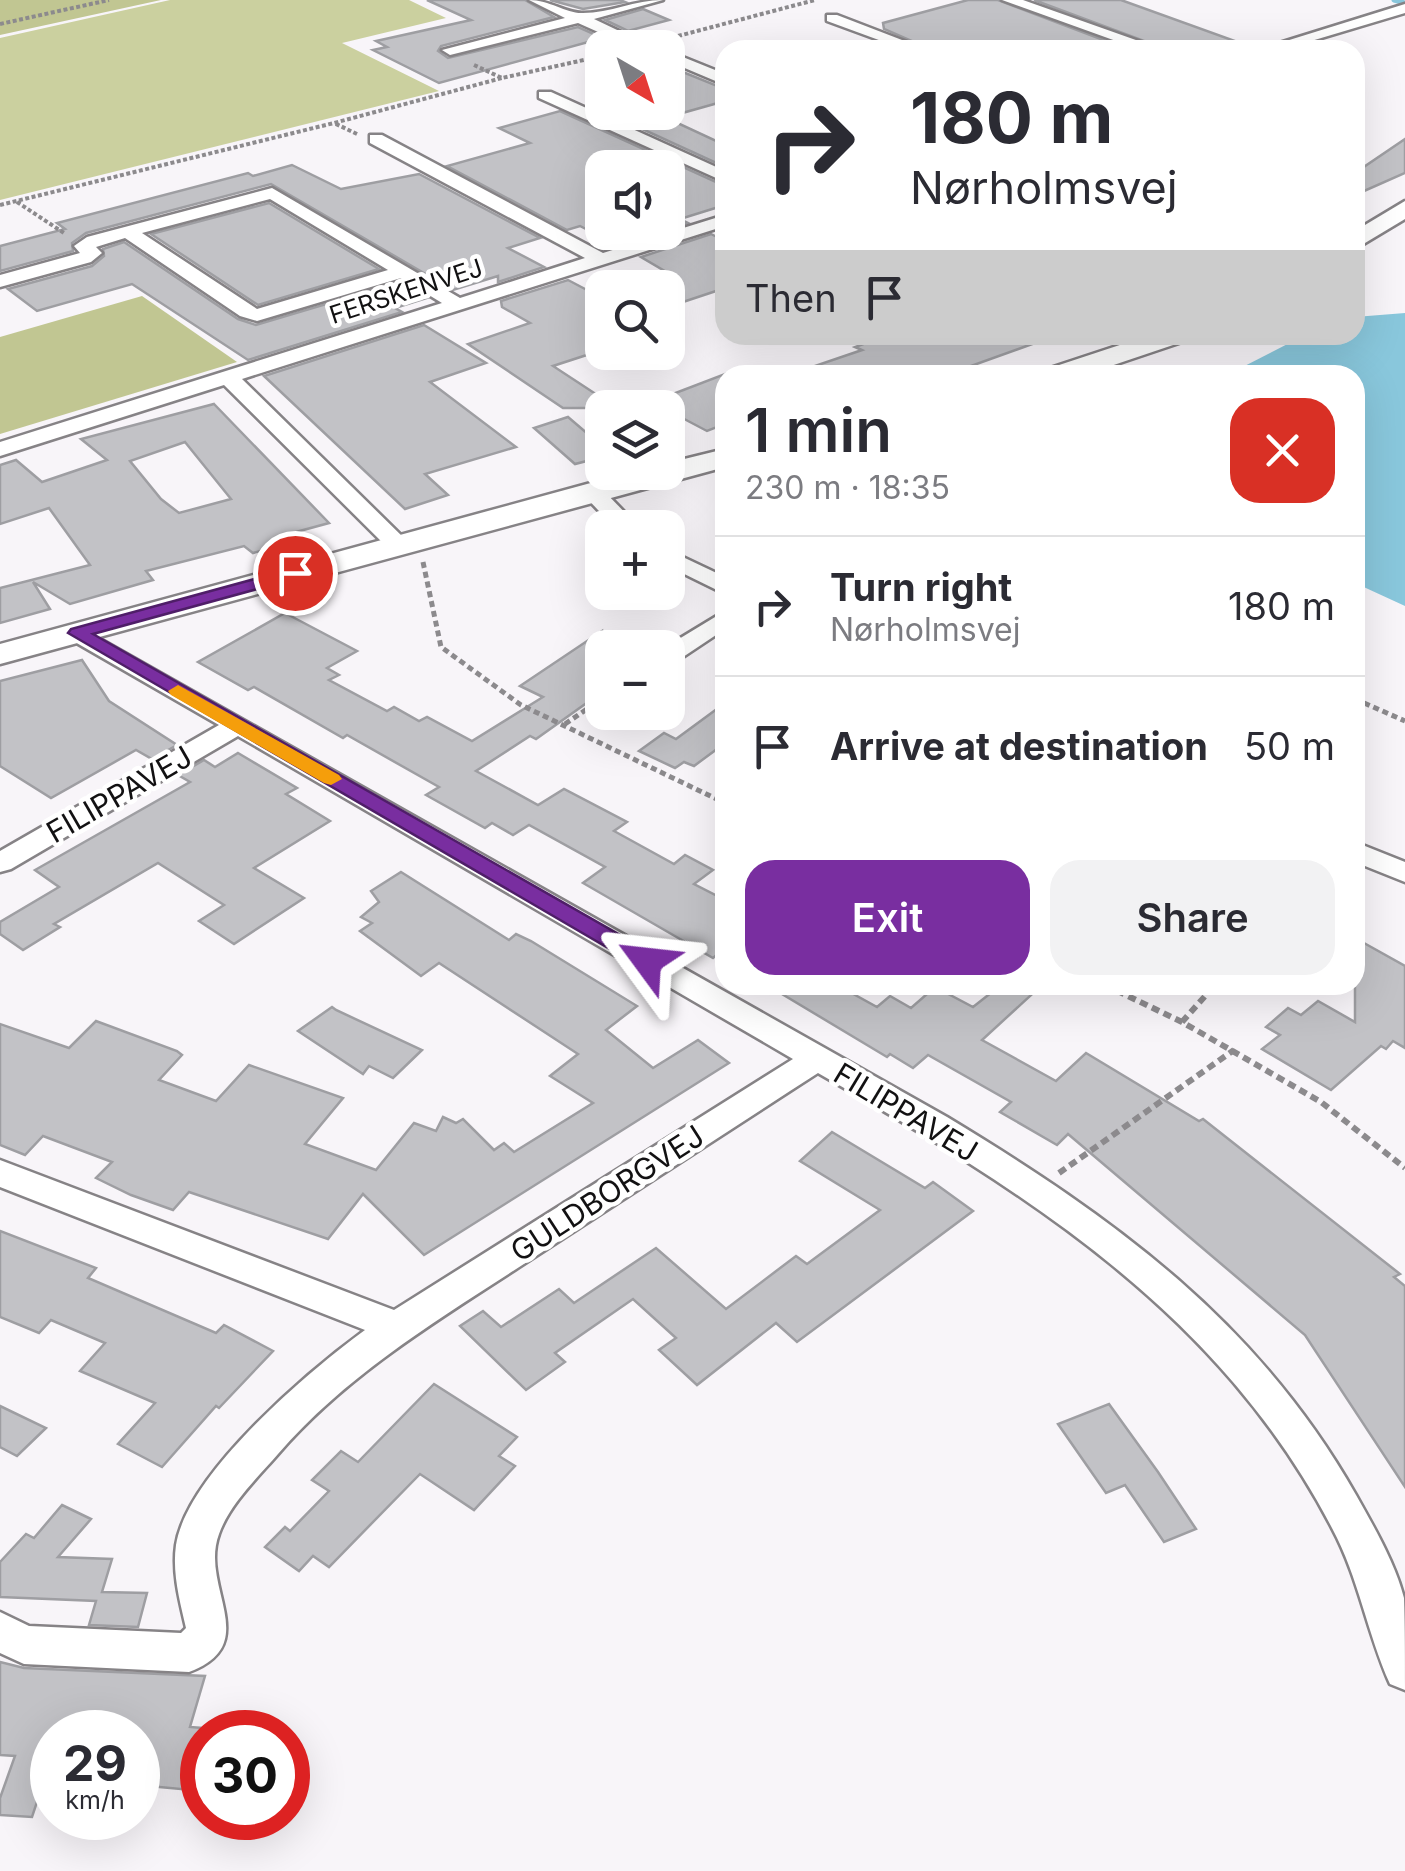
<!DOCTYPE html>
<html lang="en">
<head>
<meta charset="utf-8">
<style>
  :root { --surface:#fff; --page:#f2f2f3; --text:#2b2b33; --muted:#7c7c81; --line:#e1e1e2; --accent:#792ea0 }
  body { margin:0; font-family:Inter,sans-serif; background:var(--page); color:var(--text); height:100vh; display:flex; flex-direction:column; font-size:38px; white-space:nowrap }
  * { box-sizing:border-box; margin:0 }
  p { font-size:32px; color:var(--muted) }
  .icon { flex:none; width:55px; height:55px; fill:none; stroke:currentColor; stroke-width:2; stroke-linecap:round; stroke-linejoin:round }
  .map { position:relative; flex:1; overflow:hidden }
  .sheet { position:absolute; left:715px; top:365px; width:650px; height:630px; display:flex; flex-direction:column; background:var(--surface); border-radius:30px; box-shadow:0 10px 40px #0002 }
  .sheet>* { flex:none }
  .guide { position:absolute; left:715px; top:40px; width:650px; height:305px; border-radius:30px; box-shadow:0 10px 40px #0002; background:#fff; color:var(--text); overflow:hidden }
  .needle { width:65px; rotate:141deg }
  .fabs { position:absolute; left:585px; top:30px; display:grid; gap:20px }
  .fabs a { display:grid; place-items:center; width:100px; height:100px; border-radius:20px; background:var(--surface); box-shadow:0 10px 40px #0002; font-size:50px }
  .speed { position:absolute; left:30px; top:1710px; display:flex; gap:20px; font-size:50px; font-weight:700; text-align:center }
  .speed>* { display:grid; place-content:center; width:130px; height:130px; border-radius:50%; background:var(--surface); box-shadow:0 10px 40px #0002; line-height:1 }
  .speed small { font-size:25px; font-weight:400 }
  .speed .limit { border:15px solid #d22; background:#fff; color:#111 }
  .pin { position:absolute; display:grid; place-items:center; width:85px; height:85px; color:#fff; margin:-42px; border:5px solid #fff; border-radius:50%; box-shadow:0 2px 10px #0007 }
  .me { position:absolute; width:110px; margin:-55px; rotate:300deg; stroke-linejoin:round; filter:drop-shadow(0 0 8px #0008) }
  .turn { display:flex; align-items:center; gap:35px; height:210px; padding:0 30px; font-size:45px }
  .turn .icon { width:130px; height:130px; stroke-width:2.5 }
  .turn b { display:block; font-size:70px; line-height:85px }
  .then { display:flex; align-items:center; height:95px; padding:0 30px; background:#0003; gap:20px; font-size:38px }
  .round { display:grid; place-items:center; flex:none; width:105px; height:105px; border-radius:30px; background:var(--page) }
  .summary { display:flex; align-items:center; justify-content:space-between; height:170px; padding:0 30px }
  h1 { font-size:60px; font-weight:600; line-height:75px }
  .action { display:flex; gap:20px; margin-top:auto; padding:20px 30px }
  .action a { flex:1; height:115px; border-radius:30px; background:var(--accent); color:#fff; font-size:40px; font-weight:600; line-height:115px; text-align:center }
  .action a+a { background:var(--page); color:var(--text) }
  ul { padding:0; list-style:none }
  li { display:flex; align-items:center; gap:30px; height:140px; padding:0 30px; border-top:2px solid var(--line) }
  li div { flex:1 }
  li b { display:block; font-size:38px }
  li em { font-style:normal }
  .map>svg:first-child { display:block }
  .green { fill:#cbd09f }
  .forest { fill:#c1c692 }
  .water { fill:#89c7dc }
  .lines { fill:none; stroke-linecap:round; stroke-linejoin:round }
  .stream { stroke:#89c7dc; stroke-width:5 }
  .building { fill:#c2c2c6; stroke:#9e9ea2; stroke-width:2.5; fill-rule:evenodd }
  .street-casing { stroke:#868386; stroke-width:5 }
  .secondary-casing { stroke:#868386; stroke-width:5 }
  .path-far2 { stroke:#8c8a8d; stroke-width:4; stroke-dasharray:4 2.5; stroke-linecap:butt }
  .path-far1 { stroke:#8c8a8d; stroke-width:5; stroke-dasharray:6 4; stroke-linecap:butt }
  .path { stroke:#8c8a8d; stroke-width:6; stroke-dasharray:8 5; stroke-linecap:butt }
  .street { fill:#fff; fill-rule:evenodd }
  .secondary { fill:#fff; fill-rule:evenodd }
  .route { fill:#792ea0; stroke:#4f1e68; stroke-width:2.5 }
  .slow { fill:#f59e0b }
  .labels { text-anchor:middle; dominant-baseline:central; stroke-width:9; stroke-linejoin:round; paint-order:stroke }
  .far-street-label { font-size:25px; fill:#121112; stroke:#fff }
  .street-label { font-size:30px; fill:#121112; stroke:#fff }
</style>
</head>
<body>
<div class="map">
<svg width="1405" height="1871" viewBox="0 0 1405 1871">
  <rect width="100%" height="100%" fill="#f8f5f9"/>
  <path class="green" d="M170,0H409L446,18L342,43L439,91L0,200V38Z"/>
  <g class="forest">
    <path d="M0,0H161L0,35Z"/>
    <path d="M142,296L237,362L0,434V337Z"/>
  </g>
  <path class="water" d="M1405,313V606L1355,583V375H1227L1305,335H1355V317Z"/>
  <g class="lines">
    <path class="stream" d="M1394,0L1405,3"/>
  </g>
  <g class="building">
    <path d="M427,0H525L554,17L441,46L438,51L448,58L578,27L603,38L439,83L373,50L387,47L376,41L471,20Z"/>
    <path d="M550,0H620L625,2L583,9Z"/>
    <path d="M968,0H998L1130,50H932L884,29L883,23Z"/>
    <path d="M1034,0H1121L1246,45L1245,50H1168Z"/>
    <path d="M643,9L669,20L628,31L605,20Z"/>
    <path d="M668,66L725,89V101L668,117Z"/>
    <path d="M560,111L725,186V205L680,219L688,223L668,229V168H602V232H656L617,245L580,226L567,230L447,166L530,143L499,128Z"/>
    <path d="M633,112H654L725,145V167L616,117Z"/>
    <path d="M1405,139V173L1355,195V173Z"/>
    <path d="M292,165L341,189L419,174L540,238L508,248L544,267L498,282V276L453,290L271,184L86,233L72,243L73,251L0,271V246L65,229L57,223L248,173L253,176Z"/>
    <path d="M269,203L379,269L258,305L151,234Z"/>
    <path d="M711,234L725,241V288L668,307V273L641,257Z"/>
    <path d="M124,242L238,319L256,325L400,282L427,298L395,308L402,312L248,360L132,284L37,311L8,289L92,266L104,256L103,249Z"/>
    <path d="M568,280L602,298V350L553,366L617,408H563L468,344L530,323L502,307L501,301Z"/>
    <path d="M424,325L486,363L430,382L516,447L425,474L448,495L405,509L264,376Z"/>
    <path d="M888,335H1046V339L946,375H804L803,370L862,350L855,347Z"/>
    <path d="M725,374V424L707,431L652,402Z"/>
    <path d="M214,404L329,523L296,532L302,539L253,553L244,546L146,571L153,580L70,604L33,582L50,609L0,623V588L90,565L49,508L0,524V465L16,460L42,482L107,460L81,439ZM185,442L231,499L179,513L161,499L130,461Z"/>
    <path d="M568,417L602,446V457L575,464L534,428Z"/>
    <path d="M285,613L357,651L327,668L339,675L329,680L387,711L394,707L419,721L427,717L472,741L543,697L520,686L602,631V692L536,739L530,736L476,771L538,805L564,789L627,822L614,831L674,864L685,855L713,870L694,884L725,900V948L713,958L583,883L605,867L529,825L513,835L492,823L485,828L426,795L439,787L347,735L343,738L254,687L248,690L198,662Z"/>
    <path d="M82,660L109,701L177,745L152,759L136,750L51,798L0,766V681Z"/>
    <path d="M725,703V743L694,766L684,762L675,768L639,751L664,733L676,739Z"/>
    <path d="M238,753L297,788L286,794L330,821L254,868L304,898L234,944L199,921L224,905L158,863L54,924L60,927L23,950L0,934V922L59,887L35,870L190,782L178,775L204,760L215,767Z"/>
    <path d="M401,872L509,940L516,934L531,941L637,1006L606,1030L653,1068L698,1040L729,1063L424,1255L363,1194L328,1239L189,1192L173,1210L131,1195L96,1178L112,1162L43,1136L25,1155L0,1145V1024L69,1048L96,1021L177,1051L182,1055L159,1080L216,1101L249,1065L343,1098L305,1144L376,1170L414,1123L436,1131L443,1117L456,1123L463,1119L494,1150L504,1143L514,1152L593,1103L550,1076L578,1054L439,963L421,976L360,931L372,923L361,917L379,902L371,891Z"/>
    <path d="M1355,938L1405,966V1048L1393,1041L1386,1049L1381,1046L1331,1090L1262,1049L1280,1035L1266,1027L1288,1008L1301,1015L1318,1001L1355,1022Z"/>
    <path d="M767,985H837L877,1007L890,996L911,1008L935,987L973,1007L1001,985H1042L982,1040L1056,1081L1086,1053L1199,1121L1203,1119L1400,1274L1394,1277L1405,1286V1487L1305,1335L1068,1134L1057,1145L1000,1112L1011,1102L928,1055L913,1068L890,1054L887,1057Z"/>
    <path d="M332,1007L336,1010L422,1050L393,1078L369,1066L363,1074L298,1031Z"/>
    <path d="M832,1132L925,1188L933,1182L973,1211L797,1342L776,1323L697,1385L659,1350L676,1338L633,1299L555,1353L565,1362L526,1390L460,1326L483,1311L501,1327L559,1289L574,1303L656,1248L726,1309L796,1256L807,1264L880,1210L800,1161Z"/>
    <path d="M0,1231L96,1268L88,1278L216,1333L224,1325L273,1351L219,1408L216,1406L162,1467L118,1444L155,1403L80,1371L105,1343L51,1320L39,1333L0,1317Z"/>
    <path d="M434,1384L517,1437L499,1456L515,1466L474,1510L420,1474L329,1567L313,1556L299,1571L265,1547L285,1527L290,1531L329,1491L312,1480L341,1451L358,1462Z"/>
    <path d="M1109,1404L1158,1472L1196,1529L1164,1542L1125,1485L1106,1493L1058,1424Z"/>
    <path d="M0,1406L46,1428L17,1456L0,1447Z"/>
    <path d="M62,1505L91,1519L58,1557L112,1559L102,1592L147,1593L138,1627L89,1625L96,1601L0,1597V1562L26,1534L34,1538Z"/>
    <path d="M0,1662L24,1668L205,1676L190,1727L202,1728V1791L138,1785V1732H52V1757L32,1817L0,1815V1798L15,1756L0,1755Z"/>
  </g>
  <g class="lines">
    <g class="street-casing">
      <g id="street">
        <path d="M529,0C550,0 567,14 583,13C610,13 635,0 663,0L594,19L655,48H634L578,23L450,55L442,50L565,18Z"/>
        <path d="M1002,0H1023L1164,50H1141Z"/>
        <path d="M1405,4V13L1281,50H1257Z"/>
        <path d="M827,15H837L928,50H906L827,21Z"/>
        <path d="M668,51L725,74V85L668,61Z"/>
        <path d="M539,92H551L725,171V182L539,98Z"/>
        <path d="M370,135H382L603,253L725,215V226L242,379L406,540L410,545L406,550H390L224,385L0,456V442L442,303L401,278L257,321L240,316L125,238L96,247L102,253L91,262L0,287V275L80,253L74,246L87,237L272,188L460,298L585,258L370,143ZM270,199L388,270L257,309L142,233Z"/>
        <path d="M592,485L600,487L640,528H615L581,492Z"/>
        <path d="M668,550L725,577V594L668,566Z"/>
        <path d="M725,611V629L677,661L668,663V648H664Z"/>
        <path d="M77,626L947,1117C1114,1218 1258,1322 1356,1495C1374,1527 1395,1563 1404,1598C1405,1626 1405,1661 1405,1690L1390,1684C1367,1633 1359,1578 1332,1528C1219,1311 1024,1191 818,1073C722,1135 626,1198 530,1260C441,1318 348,1373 278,1454C258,1477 229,1505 219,1534C199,1587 264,1644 189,1672L24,1664L0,1653V1612L29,1626L181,1633L186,1628C180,1602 172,1573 176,1545C187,1474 309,1371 365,1330L0,1187V1160L394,1310L793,1059L238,736L11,869L0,872V851L219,725L68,638L65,633L68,628Z"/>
        <path d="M1355,842L1405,862V882L1355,862Z"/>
      </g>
    </g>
    <g class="secondary-casing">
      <g id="secondary">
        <path d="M1405,201V219L1355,249V231Z"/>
        <path d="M1150,335H1189L1185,341L1084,375H1043L1047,369Z"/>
        <path d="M725,449V467L0,664V644L631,472H668V463Z"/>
      </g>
    </g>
    <g class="path-far2">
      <path d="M0,24L109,0"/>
      <path d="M678,36L815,0"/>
      <path d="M474,65L502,78L602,56"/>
      <path d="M357,134L334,123L502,78"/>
      <path d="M17,202L64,233"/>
      <path d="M0,205L334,123"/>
    </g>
    <g class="path-far1">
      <path d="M423,562L441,647L521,705L725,803"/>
      <path d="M1355,699L1405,721"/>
      <path d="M565,724L602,699"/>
    </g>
    <g class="path">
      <path d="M1105,985L1182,1022L1321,1102L1405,1168"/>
      <path d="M1182,1022L1215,985"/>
      <path d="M1059,1173L1234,1050"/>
    </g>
    <use href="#street" class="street"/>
    <use href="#secondary" class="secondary"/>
  </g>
  <path class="route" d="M295,568L301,569V577L93,634L655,955L659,961L655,966H639L68,633L71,629Z"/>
  <path class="slow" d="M178,685L339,775L342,779L331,785L324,783L171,695L168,691Z"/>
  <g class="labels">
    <g class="far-street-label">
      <text transform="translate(406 291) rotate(-18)">FERSKENVEJ</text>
    </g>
    <g class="street-label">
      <text transform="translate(119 794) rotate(-30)">FILIPPAVEJ</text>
      <text transform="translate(906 1112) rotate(31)">FILIPPAVEJ</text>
      <text transform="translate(607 1193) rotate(-33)">GULDBORGVEJ</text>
    </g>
  </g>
</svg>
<div class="fabs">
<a><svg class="needle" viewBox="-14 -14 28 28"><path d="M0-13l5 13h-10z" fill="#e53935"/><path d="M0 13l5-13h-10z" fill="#7c7c81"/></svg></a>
<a><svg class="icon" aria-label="sound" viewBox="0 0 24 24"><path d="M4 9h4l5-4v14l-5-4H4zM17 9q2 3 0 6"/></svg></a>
<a><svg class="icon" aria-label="search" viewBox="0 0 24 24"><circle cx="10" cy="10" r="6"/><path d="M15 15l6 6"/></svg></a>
<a><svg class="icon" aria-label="layers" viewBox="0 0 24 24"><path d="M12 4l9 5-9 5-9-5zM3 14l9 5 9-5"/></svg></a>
<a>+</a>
<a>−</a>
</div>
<div class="speed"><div>29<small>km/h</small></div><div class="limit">30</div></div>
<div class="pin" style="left:295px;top:573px;background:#d93025"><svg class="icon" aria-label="arrive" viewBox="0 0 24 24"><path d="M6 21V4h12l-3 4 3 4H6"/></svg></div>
<svg class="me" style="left:647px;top:961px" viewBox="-20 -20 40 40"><path d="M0-17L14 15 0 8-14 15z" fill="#792ea0" stroke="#fff" stroke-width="4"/></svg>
<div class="guide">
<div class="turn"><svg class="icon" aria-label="right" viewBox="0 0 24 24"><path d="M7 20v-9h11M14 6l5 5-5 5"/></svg><div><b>180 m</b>Nørholmsvej</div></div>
<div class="then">Then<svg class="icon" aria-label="arrive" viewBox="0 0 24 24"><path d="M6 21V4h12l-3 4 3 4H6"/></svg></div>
</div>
<section class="sheet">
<div class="summary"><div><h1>1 min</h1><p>230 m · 18:35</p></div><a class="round" style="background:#d93025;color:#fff"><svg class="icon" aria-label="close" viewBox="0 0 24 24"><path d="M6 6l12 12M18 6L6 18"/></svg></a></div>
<ul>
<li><svg class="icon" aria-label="right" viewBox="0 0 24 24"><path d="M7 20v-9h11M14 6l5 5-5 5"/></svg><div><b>Turn right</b><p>Nørholmsvej</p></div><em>180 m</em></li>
<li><svg class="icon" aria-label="arrive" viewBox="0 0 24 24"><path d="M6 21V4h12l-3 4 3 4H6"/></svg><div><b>Arrive at destination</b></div><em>50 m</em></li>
</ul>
<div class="action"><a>Exit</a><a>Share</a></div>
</section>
</div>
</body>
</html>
